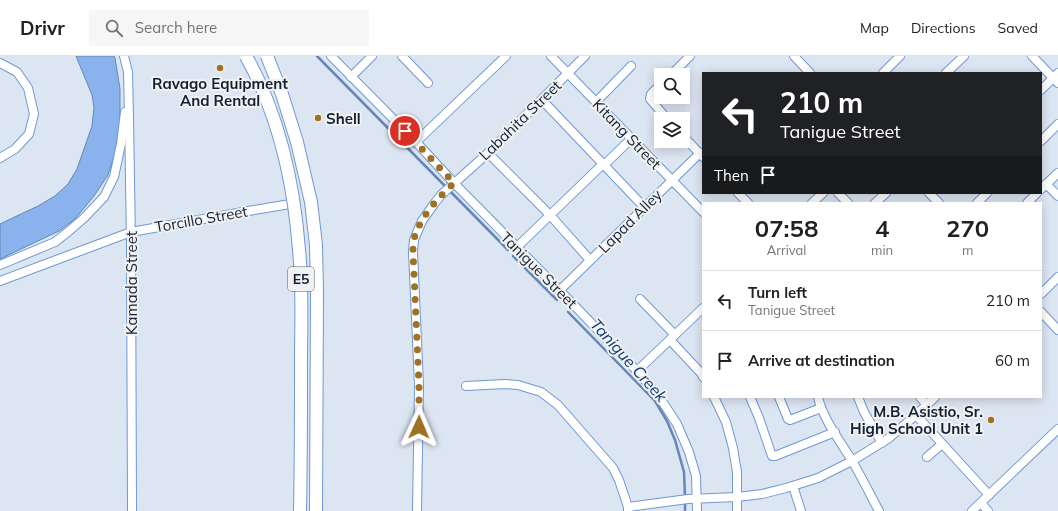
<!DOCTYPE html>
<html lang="en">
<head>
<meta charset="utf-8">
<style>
  :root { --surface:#fff; --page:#f6f6f6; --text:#202124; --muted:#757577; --line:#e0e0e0 }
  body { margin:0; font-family:Mulish,sans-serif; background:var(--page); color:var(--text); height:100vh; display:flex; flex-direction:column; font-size:15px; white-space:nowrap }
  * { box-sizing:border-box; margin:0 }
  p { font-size:13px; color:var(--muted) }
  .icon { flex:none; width:22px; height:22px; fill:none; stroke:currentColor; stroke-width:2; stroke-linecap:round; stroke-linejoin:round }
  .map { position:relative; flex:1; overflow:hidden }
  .drawer { position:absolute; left:702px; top:146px; width:340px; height:196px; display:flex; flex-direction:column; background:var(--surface); border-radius:0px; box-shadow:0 2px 10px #0003 }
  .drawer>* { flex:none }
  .banner { position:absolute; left:702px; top:16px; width:340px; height:122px; border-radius:0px; box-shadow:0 2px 10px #0003; background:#202124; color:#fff; overflow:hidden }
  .fabs { position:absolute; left:654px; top:12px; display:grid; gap:8px }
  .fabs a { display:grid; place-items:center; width:36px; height:36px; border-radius:0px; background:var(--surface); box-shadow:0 2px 10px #0003; font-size:20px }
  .pin { position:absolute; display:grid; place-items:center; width:34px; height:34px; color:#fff; margin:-17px; border:2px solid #fff; border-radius:50%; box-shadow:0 1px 4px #0007 }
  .me { position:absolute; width:44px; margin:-22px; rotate:1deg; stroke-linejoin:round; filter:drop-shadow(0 0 3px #0008) }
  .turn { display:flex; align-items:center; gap:14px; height:84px; padding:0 12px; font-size:18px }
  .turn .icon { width:52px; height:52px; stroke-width:2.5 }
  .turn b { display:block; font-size:28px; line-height:34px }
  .then { display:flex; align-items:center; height:38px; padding:0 12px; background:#0003; gap:8px; font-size:15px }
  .eta { display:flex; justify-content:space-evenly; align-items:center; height:68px; text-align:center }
  .eta b { font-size:24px; font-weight:700; line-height:28px }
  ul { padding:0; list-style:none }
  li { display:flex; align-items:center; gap:12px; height:60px; padding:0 12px; border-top:1px solid var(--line) }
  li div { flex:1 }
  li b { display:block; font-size:15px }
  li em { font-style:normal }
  header { display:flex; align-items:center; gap:24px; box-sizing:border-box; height:56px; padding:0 20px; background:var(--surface); border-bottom:1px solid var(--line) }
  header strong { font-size:19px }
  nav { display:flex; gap:22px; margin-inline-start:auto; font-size:14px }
  .search { width:280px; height:36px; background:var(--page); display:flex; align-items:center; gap:10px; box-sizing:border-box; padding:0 14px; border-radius:0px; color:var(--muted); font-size:15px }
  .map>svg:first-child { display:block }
  .water { fill:#8ab2ec; stroke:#6586b6 }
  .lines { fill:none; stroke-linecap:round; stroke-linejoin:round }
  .stream { stroke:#6586b6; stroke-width:2.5 }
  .minor-casing { stroke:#6f98d3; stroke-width:10 }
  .minor { stroke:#fff; stroke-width:8 }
  .highway-bridge-casing { stroke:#6f98d3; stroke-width:14; stroke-linecap:butt }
  .highway-bridge { stroke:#fff; stroke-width:12 }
  .route { stroke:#9e7222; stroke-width:7; stroke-dasharray:0 12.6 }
  .poi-dot { fill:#9e7222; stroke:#f1f1f1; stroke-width:1.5 }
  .labels { text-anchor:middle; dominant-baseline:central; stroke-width:4; stroke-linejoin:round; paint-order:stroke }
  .shield { fill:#f1f1f1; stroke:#545f6f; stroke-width:1 }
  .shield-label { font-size:14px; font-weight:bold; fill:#102037 }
  .poi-label { font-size:15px; font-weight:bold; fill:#102037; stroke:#f1f1f1 }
  .street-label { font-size:15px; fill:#102037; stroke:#f1f1f1 }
  .water-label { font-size:16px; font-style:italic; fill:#0b3873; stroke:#f1f1f1 }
</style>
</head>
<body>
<header>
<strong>Drivr</strong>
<div class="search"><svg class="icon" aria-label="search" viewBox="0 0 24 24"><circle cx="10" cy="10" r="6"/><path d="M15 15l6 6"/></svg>Search here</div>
<nav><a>Map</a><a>Directions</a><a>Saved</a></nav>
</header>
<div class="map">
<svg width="1058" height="455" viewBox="0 0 1058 455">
  <rect width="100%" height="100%" fill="#dce5f2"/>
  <path class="water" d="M76,0H114L115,2L120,33V64L116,94L108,119L94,140L75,163L59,175L0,203V168L38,150L55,140L68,128L77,113L92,70L94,51L92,39Z"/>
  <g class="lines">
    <g class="stream">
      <path d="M317,0L508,194"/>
      <path d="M513,200L557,244"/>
      <path d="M568,256L655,345L667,365L675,384L684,416L685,441"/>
      <path d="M685,455V448"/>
    </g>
    <g class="minor-casing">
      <g id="minor">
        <path d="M124,0L128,16L129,61L131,187L132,455"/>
        <path d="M331,0L416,86L454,127L572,247L637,315L660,342L677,368L689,396L696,420L697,455"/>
        <path d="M402,0L428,27"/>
        <path d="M551,0L703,156"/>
        <path d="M794,0L810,17"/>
        <path d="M1032,0L1058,27"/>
        <path d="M0,7L17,16L28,32L34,58L29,78L15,93L0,102"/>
        <path d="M883,17L900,0"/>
        <path d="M946,17L964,0"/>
        <path d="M671,19L690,0"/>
        <path d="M351,21L372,0"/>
        <path d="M661,28L651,38L650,43L667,63"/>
        <path d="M1041,34L1058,17"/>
        <path d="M542,44L644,151"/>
        <path d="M596,46L631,10"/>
        <path d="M683,80L703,101"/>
        <path d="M1041,85L1058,68"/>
        <path d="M416,86L506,0"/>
        <path d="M488,97L550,159L590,204"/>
        <path d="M604,109L631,83"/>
        <path d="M1046,128L1058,140"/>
        <path d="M1041,133L1058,117"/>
        <path d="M738,137L748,147"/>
        <path d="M838,137L848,147"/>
        <path d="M929,137L939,147"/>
        <path d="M812,147L823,137"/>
        <path d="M875,147L886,137"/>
        <path d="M977,147L987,137"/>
        <path d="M1027,147L1037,137"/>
        <path d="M517,191L603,108"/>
        <path d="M0,209L55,186L69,175L84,162L104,141L114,121L121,88L125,56"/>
        <path d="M0,225L131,176L254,154L290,148"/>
        <path d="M560,234L700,97"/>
        <path d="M1041,238L1058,221"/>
        <path d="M640,243L675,279"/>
        <path d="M1041,256L1058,274"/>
        <path d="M670,284L701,317L703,321"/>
        <path d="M637,315L703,252"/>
        <path d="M466,330L505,328L518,329L541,336L558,349L613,412L619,424L628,451V455"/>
        <path d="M714,341L726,366L733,392L737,416V455"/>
        <path d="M750,341L759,362L772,400H775L835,376"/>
        <path d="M779,341L788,363L790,364L821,352"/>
        <path d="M818,341C822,361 840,385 851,403C861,420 870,438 879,455"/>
        <path d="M858,341L864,356L882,387"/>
        <path d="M920,341L927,349"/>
        <path d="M916,359L989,439"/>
        <path d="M927,401L942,388"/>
        <path d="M793,430L801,455"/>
        <path d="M981,447L988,455"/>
        <path d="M628,451L688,443L737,441L762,438L786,432L818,422L852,405L889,382L916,359L935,341"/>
        <path d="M417,455L419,329L413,196L414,184L422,165L434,148L441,139L488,97L585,0"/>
        <path d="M972,455L1058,373"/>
      </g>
    </g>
    <use href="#minor" class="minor"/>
    <g class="highway-bridge-casing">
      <g id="highway-bridge">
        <path d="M246,0C279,59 294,128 299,194C303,232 301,269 301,307C301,356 301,406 300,455"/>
        <path d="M267,0L282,38L297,86L311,146L316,189L317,237L316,455"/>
      </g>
    </g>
    <use href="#highway-bridge" class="highway-bridge"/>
  </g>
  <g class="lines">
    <path class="route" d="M405,75L454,127C438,142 420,161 414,183C413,187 413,192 413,196L419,329V371"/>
  </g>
  <g class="poi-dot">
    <circle cx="220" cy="12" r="4"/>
    <circle cx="318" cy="62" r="4"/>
    <circle cx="991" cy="364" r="4"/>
  </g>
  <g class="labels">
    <rect class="shield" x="288" y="211" width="26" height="24" rx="3"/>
    <g class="shield-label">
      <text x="301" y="223">E5</text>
    </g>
    <g class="poi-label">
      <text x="220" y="27">Ravago Equipment<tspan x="220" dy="17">And Rental</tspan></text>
      <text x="326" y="62" text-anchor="start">Shell</text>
      <text x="983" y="355" text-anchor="end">M.B. Asistio, Sr.<tspan x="983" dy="17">High School Unit 1</tspan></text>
    </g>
    <g class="street-label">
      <text transform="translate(520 64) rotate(-44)">Labahita Street</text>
      <text transform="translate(627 78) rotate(46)">Kitang Street</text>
      <text transform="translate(201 163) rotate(-10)">Torcillo Street</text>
      <text transform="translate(630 165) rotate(-45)">Lapad Alley</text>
      <text transform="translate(539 214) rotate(45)">Tanigue Street</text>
      <text transform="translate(131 227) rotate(-90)">Kamada Street</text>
    </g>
    <g class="water-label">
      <text transform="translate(629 304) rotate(48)">Tanigue Creek</text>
    </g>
  </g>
</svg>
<div class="fabs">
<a><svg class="icon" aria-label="search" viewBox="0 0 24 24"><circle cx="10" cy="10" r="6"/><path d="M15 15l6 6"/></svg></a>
<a><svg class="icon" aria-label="layers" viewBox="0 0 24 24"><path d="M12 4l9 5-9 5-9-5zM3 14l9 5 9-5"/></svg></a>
</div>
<div class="pin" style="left:405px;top:75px;background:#d93025"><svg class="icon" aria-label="arrive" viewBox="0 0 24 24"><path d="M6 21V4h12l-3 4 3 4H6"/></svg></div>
<svg class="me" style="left:419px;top:371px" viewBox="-20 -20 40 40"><path d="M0-17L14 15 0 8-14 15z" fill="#9e7222" stroke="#fff" stroke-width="4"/></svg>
<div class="banner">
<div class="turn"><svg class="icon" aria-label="left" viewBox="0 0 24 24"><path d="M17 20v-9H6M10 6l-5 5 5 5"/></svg><div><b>210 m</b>Tanigue Street</div></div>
<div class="then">Then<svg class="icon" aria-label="arrive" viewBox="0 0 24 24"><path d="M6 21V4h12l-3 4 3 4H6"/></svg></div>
</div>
<section class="drawer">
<div class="eta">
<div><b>07:58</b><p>Arrival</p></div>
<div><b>4</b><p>min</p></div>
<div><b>270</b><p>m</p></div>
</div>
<ul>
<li><svg class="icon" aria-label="left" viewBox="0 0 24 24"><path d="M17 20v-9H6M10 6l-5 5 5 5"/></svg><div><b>Turn left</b><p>Tanigue Street</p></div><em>210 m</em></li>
<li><svg class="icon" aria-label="arrive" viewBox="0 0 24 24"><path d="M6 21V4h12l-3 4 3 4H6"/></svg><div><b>Arrive at destination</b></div><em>60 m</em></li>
</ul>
</section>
</div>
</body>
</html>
